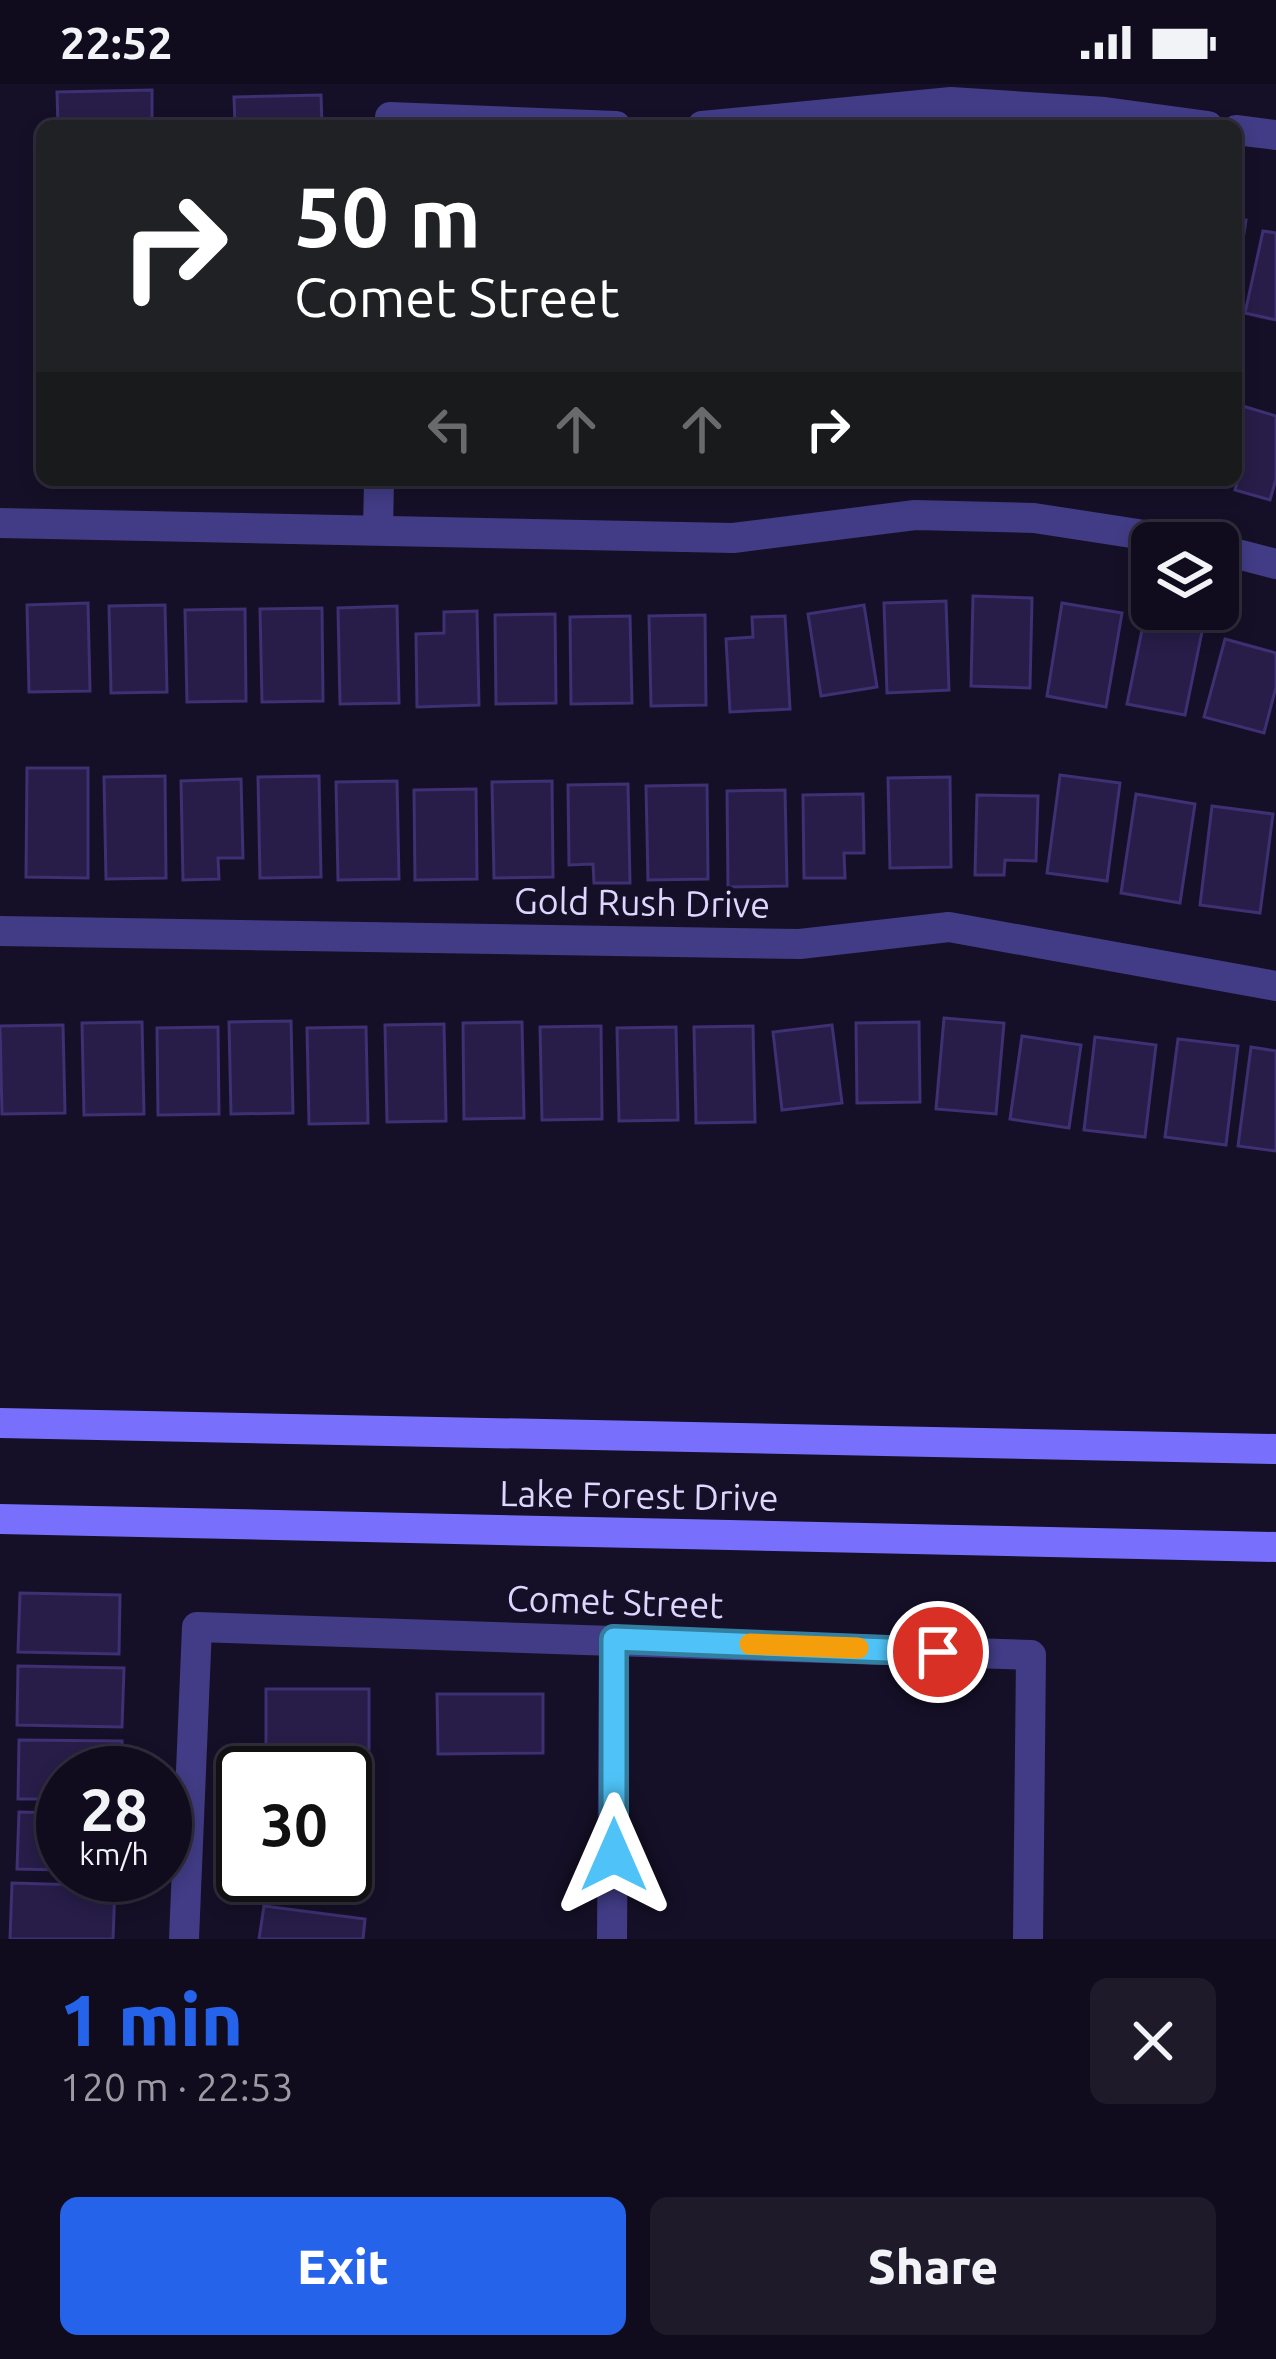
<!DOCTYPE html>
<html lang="en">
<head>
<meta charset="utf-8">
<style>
  :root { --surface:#100c1d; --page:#1e1a2a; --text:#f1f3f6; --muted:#9c9ba4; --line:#302c3b; --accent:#2563eb }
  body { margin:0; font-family:Ubuntu,sans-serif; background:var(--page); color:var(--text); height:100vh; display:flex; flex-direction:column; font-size:45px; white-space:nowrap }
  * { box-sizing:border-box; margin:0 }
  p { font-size:39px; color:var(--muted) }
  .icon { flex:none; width:66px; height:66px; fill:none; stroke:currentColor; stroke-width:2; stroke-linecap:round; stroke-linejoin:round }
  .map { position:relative; height:1855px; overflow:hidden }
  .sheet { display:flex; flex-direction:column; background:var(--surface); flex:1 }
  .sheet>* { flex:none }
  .guide { position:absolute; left:36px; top:36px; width:1206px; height:366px; border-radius:18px; box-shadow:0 6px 18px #0003,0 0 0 3px var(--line); background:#202124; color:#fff; overflow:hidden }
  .tools { position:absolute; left:1131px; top:438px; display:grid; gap:24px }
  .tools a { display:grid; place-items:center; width:108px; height:108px; border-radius:18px; background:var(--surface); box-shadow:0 6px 18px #0003,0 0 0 3px var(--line); font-size:60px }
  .speed { position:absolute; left:36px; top:1662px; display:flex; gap:24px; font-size:60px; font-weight:700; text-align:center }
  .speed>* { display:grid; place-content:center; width:156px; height:156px; border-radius:50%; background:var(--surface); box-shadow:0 6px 18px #0003,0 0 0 3px var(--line); line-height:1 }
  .speed small { font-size:30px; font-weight:400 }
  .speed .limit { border:6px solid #111; border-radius:18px; background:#fff; color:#111 }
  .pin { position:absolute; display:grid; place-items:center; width:102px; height:102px; color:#fff; margin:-51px; border:6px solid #fff; border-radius:50%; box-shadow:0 3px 12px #0007 }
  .me { position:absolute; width:132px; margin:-66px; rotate:0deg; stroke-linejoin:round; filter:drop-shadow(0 0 9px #0008) }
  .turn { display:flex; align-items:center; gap:42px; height:252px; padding:0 60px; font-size:54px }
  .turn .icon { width:156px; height:156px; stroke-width:2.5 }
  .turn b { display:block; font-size:84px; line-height:102px }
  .lanes { display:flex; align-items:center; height:114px; padding:0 60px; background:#0003; justify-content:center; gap:60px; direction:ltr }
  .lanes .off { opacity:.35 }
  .round { display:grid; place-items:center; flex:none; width:126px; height:126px; border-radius:18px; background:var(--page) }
  .headline { display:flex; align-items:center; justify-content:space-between; height:204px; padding:0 60px }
  h1 { font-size:72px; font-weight:800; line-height:90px; color:var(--accent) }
  .button { display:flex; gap:24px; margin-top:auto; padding:24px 60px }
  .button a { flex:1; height:138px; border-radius:18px; background:var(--accent); color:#fff; font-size:48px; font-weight:800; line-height:138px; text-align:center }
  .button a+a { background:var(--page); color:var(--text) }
  .status { display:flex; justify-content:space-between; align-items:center; height:84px; padding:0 60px; background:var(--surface); direction:ltr }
  .status svg { height:33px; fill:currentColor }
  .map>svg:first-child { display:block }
  .building { fill:#271d48; stroke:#3f2f73; stroke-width:3 }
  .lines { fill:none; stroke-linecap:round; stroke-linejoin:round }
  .minor { stroke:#413c85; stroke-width:30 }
  .secondary { stroke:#7870fc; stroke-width:30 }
  .route-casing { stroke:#337fa1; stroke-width:30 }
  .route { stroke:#4fc3f7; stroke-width:21 }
  .slow { stroke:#f59e0b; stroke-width:21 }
  .labels { text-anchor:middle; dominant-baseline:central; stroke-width:9; stroke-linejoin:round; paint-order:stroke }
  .street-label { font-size:36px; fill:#ddd7fe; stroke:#151027 }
</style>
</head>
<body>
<div class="status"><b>22:52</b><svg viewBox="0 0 49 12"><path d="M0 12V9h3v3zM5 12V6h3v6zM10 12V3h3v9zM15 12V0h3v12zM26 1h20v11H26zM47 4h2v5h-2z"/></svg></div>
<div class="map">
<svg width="1276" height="1855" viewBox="0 0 1276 1855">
  <rect width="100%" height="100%" fill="#151027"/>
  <g class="building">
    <path d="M152,6V42H58L57,8Z"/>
    <path d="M321,11L322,42H235L234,13Z"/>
    <path d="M1236,135L1246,136L1236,201Z"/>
    <path d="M1263,147L1276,149V236L1245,229Z"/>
    <path d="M1236,320L1276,332V395L1270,416L1235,406L1240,388L1236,387Z"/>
    <path d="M973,512L1032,514L1030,604L971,602Z"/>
    <path d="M946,517L949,606L887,609L884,519Z"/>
    <path d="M88,519L90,607L29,608L27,521Z"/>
    <path d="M1062,519L1122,529L1106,623L1047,612Z"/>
    <path d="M165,521L167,608L111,609L109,522Z"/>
    <path d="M864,521L877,603L821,612L808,530Z"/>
    <path d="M397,522L399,619L340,620L338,524Z"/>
    <path d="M322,524L323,617L262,618L260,525Z"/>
    <path d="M245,525L246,617L187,618L185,526Z"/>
    <path d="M477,527L479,621L417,623L416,550L444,549V528Z"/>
    <path d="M555,530L556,619L496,620L495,531Z"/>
    <path d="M705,531L706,621L651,622L649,532Z"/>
    <path d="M1145,531L1203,543L1185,631L1127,620Z"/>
    <path d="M630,532L632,619L571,620L570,533Z"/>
    <path d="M785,532L790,625L730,628L726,555L753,553L752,533Z"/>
    <path d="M1225,555L1276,569V603L1264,649L1204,633Z"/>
    <path d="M27,684H88V794L26,793Z"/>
    <path d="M1060,691L1120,699L1107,797L1047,789Z"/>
    <path d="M165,692L166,794L106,795L104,693Z"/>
    <path d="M319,692L321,793L260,794L258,693Z"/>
    <path d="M950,693L951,783L890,784L888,694Z"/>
    <path d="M241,695L243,774H218L219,795L183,796L181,697Z"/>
    <path d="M397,697L399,795L338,796L336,698Z"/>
    <path d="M552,697L553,793L494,794L492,698Z"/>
    <path d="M628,700L630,799H594L593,780L569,781L568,701Z"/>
    <path d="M707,701L708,795L648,796L646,702Z"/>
    <path d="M476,705L477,795L415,796L414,706Z"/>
    <path d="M785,706L787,802L728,803L727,707Z"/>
    <path d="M863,710L864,769H844L845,794H804L803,711Z"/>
    <path d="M1136,710L1195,720L1180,819L1121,809Z"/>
    <path d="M977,711L1038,712L1036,777L1005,776L1004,791H975Z"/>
    <path d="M1212,722L1273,730L1260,829L1200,821Z"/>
    <path d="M944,934L1004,939L996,1030L936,1025Z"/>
    <path d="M291,937L293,1029L231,1030L229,938Z"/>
    <path d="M142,938L144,1030L84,1031L82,939Z"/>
    <path d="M522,938L524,1034L464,1035L463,939Z"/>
    <path d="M919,938L920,1018L857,1019L856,939Z"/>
    <path d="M444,940L446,1037L387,1038L385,941Z"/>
    <path d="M63,941L65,1029L2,1030L0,942Z"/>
    <path d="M832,941L842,1019L782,1026L773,948Z"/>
    <path d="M601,942L602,1035L542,1036L540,943Z"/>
    <path d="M753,942L755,1038L696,1039L694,943Z"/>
    <path d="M218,943L219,1030L158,1031L157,944Z"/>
    <path d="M366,943L368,1039L309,1040L307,944Z"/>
    <path d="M676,943L678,1036L619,1037L617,944Z"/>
    <path d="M1022,952L1081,961L1069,1044L1010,1035Z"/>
    <path d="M1095,953L1156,961L1145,1053L1084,1046Z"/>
    <path d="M1178,955L1238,962L1226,1061L1165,1053Z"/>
    <path d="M1251,963L1276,967V1067L1238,1062Z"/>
    <path d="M20,1509L120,1511L119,1570L18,1568Z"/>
    <path d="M18,1582L124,1584L122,1643L17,1641Z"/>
    <rect x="266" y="1605" width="103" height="60"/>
    <path d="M437,1610H543V1669L438,1670Z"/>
    <path d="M19,1656L122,1657V1689H63V1715H18Z"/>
    <path d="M265,1677L368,1679L367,1737H345V1689H265Z"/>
    <path d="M19,1728L63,1729V1786L17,1785Z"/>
    <path d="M345,1753L369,1754L368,1813L264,1810V1791H345Z"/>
    <path d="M12,1799L115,1802L113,1855H10Z"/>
    <path d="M264,1822L365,1835L363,1855H259Z"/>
  </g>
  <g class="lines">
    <g class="minor">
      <path d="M390,33L616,42"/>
      <path d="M702,42L951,18L1105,28L1208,42"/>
      <path d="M1236,46L1276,51"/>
      <path d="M0,439L733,454L915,431L1034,434L1196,459"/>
      <path d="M378,446L379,396"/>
      <path d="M1218,465L1276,480"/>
      <path d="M0,847L800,860L949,843L1276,902"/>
      <path d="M184,1855L197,1543L1031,1571L1028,1855"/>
      <path d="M612,1855L614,1555"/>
    </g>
    <g class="secondary">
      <path d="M0,1339L1276,1365"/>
      <path d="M0,1435L1276,1463"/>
    </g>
  </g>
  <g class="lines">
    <g class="route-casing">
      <path id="route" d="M614,1771V1555L938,1568"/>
    </g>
    <use href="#route" class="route"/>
    <path class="slow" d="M750,1560L858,1564"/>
  </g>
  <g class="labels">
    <g class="street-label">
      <text transform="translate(642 818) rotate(1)">Gold Rush Drive</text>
      <text transform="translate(639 1411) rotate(1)">Lake Forest Drive</text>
      <text transform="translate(615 1517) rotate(2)">Comet Street</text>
    </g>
  </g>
</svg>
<div class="tools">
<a><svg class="icon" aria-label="layers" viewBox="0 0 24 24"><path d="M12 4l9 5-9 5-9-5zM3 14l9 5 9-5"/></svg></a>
</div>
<div class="speed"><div>28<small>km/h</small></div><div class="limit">30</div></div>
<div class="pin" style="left:938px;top:1568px;background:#d93025"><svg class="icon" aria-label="arrive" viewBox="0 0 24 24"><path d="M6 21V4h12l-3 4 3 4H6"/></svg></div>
<svg class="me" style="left:614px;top:1771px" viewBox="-20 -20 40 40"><path d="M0-17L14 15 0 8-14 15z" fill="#4fc3f7" stroke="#fff" stroke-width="4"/></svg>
<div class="guide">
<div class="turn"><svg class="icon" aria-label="right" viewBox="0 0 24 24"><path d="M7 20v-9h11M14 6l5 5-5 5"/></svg><div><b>50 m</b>Comet Street</div></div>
<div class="lanes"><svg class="icon off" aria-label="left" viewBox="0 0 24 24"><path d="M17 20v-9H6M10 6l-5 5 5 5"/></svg><svg class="icon off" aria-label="ahead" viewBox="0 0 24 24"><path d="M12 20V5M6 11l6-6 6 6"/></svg><svg class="icon off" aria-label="ahead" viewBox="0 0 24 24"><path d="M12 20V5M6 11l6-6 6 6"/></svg><svg class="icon" aria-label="right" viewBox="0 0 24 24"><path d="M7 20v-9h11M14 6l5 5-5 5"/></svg></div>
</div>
</div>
<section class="sheet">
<div class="headline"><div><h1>1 min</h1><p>120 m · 22:53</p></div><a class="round"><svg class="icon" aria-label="close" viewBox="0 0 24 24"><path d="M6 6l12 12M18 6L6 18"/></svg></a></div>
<div class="button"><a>Exit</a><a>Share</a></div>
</section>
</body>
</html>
